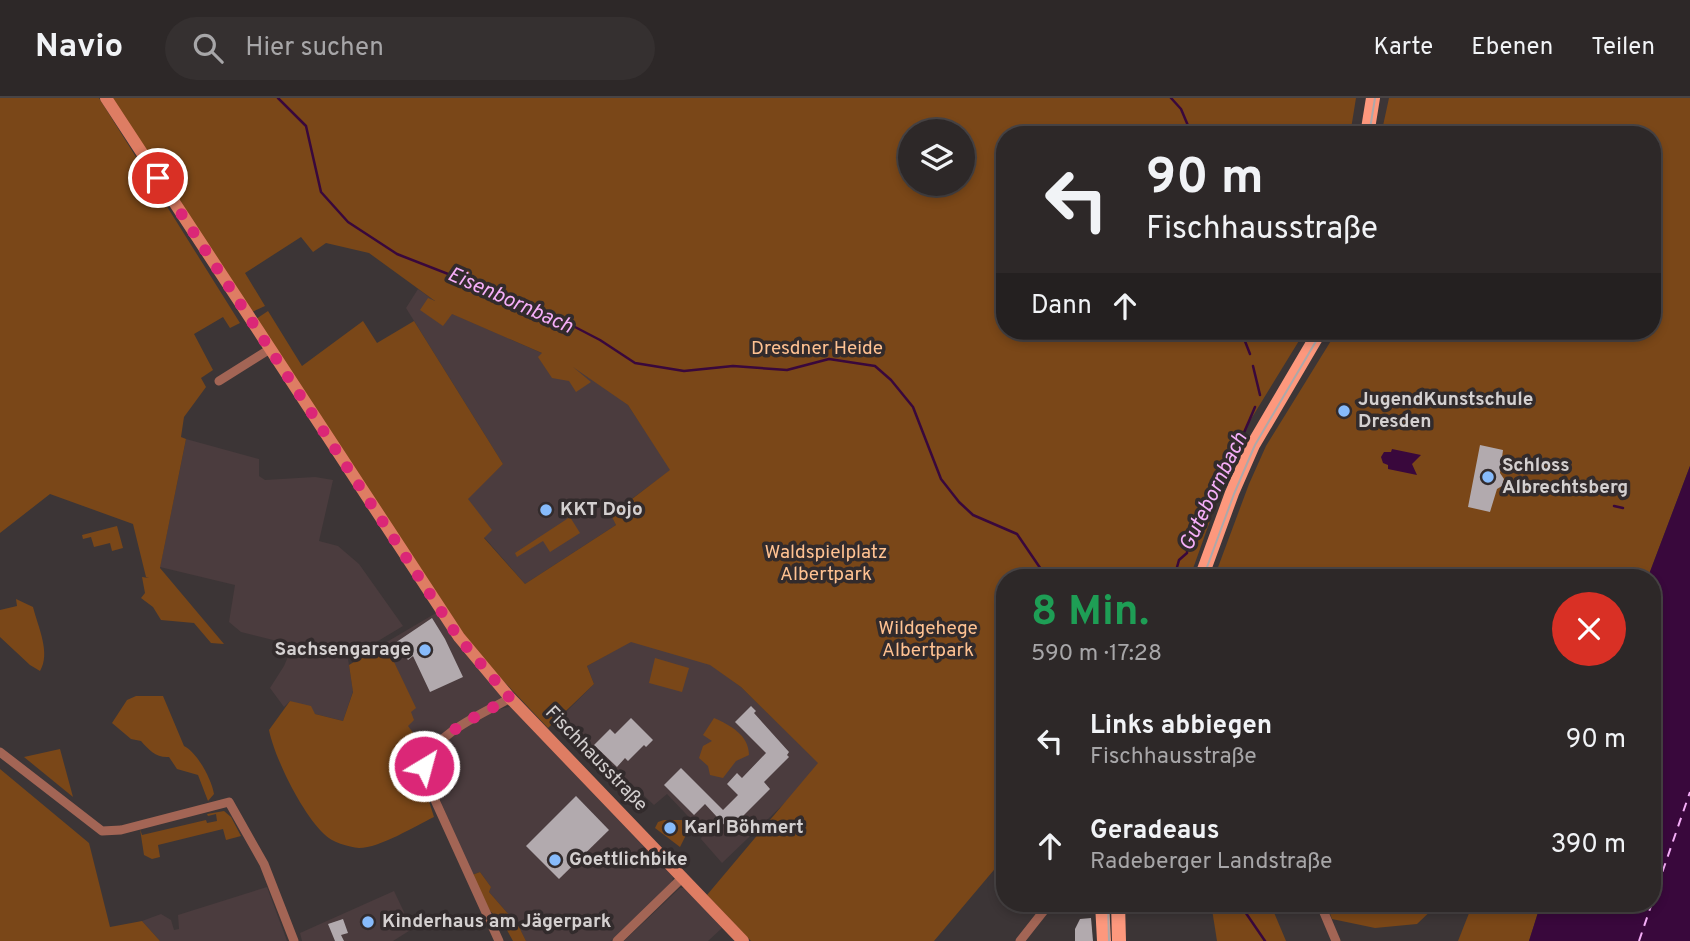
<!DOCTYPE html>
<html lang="de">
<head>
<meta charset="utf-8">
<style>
  :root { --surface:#2d2828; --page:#353030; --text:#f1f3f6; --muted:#a7a6a8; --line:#484445 }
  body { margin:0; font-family:Overpass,sans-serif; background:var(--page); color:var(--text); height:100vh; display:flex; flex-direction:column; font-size:26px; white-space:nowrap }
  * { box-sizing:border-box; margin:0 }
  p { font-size:23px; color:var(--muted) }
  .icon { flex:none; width:38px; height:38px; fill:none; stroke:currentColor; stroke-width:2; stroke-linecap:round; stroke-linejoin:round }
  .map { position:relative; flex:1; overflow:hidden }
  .panel { position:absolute; left:996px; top:471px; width:665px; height:343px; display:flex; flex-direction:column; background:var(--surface); border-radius:28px; box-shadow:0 4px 10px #0003,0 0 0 2px var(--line) }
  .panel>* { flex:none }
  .hud { position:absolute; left:996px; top:28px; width:665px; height:214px; border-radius:28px; box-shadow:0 4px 10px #0003,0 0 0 2px var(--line); background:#2d2828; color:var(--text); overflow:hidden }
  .controls { position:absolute; left:898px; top:21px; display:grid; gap:14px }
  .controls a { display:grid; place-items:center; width:77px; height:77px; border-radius:50%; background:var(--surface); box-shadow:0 4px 10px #0003,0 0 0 2px var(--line); font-size:35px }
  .pin { position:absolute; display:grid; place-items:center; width:60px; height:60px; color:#fff; margin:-30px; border:4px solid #fff; border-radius:50%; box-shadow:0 2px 7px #0007 }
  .me { position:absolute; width:77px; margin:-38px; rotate:37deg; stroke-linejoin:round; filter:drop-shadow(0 0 5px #0008) }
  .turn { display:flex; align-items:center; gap:24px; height:147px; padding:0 35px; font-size:32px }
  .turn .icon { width:91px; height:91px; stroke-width:2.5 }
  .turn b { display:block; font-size:49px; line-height:60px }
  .then { display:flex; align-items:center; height:66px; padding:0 35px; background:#0003; gap:14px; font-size:26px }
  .round { display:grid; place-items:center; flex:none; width:74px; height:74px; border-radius:37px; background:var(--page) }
  .headline { display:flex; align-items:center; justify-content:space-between; height:119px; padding:0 35px }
  h1 { font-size:42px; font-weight:700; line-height:52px; color:#1e9e55 }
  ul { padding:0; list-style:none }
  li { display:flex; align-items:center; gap:21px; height:105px; padding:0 35px }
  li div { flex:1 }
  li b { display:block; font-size:26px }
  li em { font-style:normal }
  header { display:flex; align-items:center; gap:42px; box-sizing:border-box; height:98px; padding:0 35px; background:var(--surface); border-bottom:2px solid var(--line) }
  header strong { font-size:33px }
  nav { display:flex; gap:38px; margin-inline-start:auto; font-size:24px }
  .search { width:490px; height:63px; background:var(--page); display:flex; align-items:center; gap:18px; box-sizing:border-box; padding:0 24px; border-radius:38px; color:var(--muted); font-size:26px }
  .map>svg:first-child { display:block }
  .built { fill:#4b3c3e }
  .green { fill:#7a4718; fill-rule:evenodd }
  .water { fill:#39083c }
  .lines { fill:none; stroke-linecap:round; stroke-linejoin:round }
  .stream { stroke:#39083c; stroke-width:2.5 }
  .ferry { stroke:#f5aef8; stroke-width:2; stroke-dasharray:9 7; stroke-linecap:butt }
  .building { fill:#b2aaae }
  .minor { stroke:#a36555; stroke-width:9 }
  .secondary { stroke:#de7d63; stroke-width:12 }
  .primary { stroke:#fd987d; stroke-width:14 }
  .tram { stroke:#ada8a9; stroke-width:2 }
  .route { stroke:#db2777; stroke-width:12; stroke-dasharray:0 21.6 }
  .poi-dot { fill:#87bbfb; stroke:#322b2c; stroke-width:2.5 }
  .labels { text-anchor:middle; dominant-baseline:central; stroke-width:7; stroke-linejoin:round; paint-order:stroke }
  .park-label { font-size:19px; fill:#ffc292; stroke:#322b2c }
  .poi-label { font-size:19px; font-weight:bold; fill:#d4d0d0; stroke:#322b2c; text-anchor:start }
  .street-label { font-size:19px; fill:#d4d0d0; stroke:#322b2c }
  .water-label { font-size:21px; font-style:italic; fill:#f5aef8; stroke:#322b2c }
</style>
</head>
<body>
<header>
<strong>Navio</strong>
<div class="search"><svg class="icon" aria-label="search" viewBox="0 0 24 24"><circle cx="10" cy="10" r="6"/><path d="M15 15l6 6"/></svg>Hier suchen</div>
<nav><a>Karte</a><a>Ebenen</a><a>Teilen</a></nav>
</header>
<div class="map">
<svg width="1690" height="843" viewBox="0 0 1690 843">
  <rect width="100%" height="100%" fill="#3c3536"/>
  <g class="built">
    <path d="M418,191L453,216L576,270L605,289L628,307L671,372L611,416L616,427L525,486L484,439L467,401L503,366L406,210Z"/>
    <path d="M186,341L259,361V378L265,382L315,379L333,382L319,443L338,448L359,466L403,528L348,561L353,593L343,623L315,616L290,603L284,609L270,590L284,568L293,547L241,534L229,524L235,487L160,469Z"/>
    <path d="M436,515L458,547L503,599L500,611L514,608L673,779L672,784L622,835L610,843H526L518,827L489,794L491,789L480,774L472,777L429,676L431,665L438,654L433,648L426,652L407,628L410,613L415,610L385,545Z"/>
    <path d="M631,543L710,566L741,589L819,665L792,698L722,765L701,741L703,734L667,696L654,707L592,649L563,617L594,586L587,568Z"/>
    <path d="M267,789L287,843H160L142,823L161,816L171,822L174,832L179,831L178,817Z"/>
    <path d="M680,790H685L722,830L708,843H624Z"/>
    <path d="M394,793L412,831L393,843H302L300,835Z"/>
  </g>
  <g class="green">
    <path d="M0,0H99L240,225L230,230L223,219L194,236L213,272L201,280L206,289L184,319L181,339L186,341L160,470L224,546L211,545L194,525L161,522L153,509L141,500L145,495L142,479L149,480L146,479L133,426L50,396L0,435Z"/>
    <path d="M112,0H1356L1350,37H1004V233H1305L1240,339L1190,479L1004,480V760L934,843H751L707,797L818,665L741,589L710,567L631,544L587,568L594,586L548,630L475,553L256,221L268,213L302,268L363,223L377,245L414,223L503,366L468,401L492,432L484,440L525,486L616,427L611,417L670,372L628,307L573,269L591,284L576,294L569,283L552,280L538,259L542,255L452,216L443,228L420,212L428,200L435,203L369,155L326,145L313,154L301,139L245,175L265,208L252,214ZM910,33H962V86H910Z"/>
    <path d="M1389,0H1690V368L1648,479L1214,480L1249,386L1266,348L1337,233H1652V37H1381Z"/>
    <path d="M570,419L580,435L550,454L543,443L517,459L515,455Z"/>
    <path d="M117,428L123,450L112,453L110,445L94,449L91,439L83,441L82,437Z"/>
    <path d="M16,501L33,509C38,529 51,555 40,573L30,567L0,539V512L17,508Z"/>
    <path d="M385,545L416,610L411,614L414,622L408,628L426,652L418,669L434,719C415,728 380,750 359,750C349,749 331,744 324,736C302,715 275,661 269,632L290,603L311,608L315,616L343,623L353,594L349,567Z"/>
    <path d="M655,560L689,570L682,594L649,585Z"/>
    <path d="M136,598H163L184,648C197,654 212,682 214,696L208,703L198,677L177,671L169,659C156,660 149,652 141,643L131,641L112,625L127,602Z"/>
    <path d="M714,620C730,627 749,637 749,657L736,663L723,680L710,677L708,668L699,660L703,648L712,643L703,637Z"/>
    <path d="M60,651L73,699L24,659Z"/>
    <path d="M0,671L89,745L110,829L142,823L160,843H0Z"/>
    <path d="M224,713L231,719L241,738L226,742L223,731L158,747L160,759L152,761L144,757L140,731L142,737L206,722L207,725L217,723L216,716L208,718L207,716Z"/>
    <path d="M664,722H682L688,727V733L680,749L655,730L658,724Z"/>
    <path d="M480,774L491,789L489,794L518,827L526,843H513L503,825L490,813L472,777Z"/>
    <path d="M1211,805H1270L1286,843H1217Z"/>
    <path d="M1326,805H1439L1417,826L1375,830L1332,821Z"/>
    <path d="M1473,805H1541L1529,843H1458Z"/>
  </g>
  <g class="water">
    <path d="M1392,351L1421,357L1412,366L1417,377L1388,371V367L1383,365L1381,359L1384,354H1391Z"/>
    <path d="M1690,368V843H1529L1541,805H1652V480L1648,479Z"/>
  </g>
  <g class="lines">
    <g class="stream">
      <path d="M278,0L306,28L321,94L348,124L397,156L548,215L600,242L635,265L684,273L733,268L787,272L829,261L875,268L891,282L913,309L941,381L959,404L973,417L1017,436L1047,480"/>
      <path d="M1171,0L1181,11L1192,37"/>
      <path d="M1241,233L1250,256"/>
      <path d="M1253,268L1260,297"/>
      <path d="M1614,408L1623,410"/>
      <path d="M1174,480L1179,462L1187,455C1187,436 1203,417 1212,400C1228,371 1242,340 1255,309"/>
      <path d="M1239,805L1265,843"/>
    </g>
    <g class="ferry">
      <path d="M1652,804L1690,694"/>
      <path d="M1639,843L1652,805"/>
    </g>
  </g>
  <g class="building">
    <path d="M1480,347L1503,352L1500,375L1504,381L1502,388L1497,391L1490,414L1468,409Z"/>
    <path d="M432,520L445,541L463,579L430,594L413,558L408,562L395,545Z"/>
    <path d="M751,608L756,613L754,615L789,654L787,657L789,659L764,684L770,691L729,732L705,706L694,717L664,687L681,670L723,712L738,697L727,686L737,675L742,680L766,655L735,624Z"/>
    <path d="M631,620L653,642L646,649L644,647L628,663L625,660L617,669L594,647L610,631L615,636Z"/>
    <path d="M576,698L609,732L559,781L526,748Z"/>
    <path d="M1091,820L1093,843H1075V831L1080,821Z"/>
    <path d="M343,821L348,835L341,837L344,843H335L328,826Z"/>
  </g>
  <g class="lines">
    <g class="minor">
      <path d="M219,283L270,251"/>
      <path d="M0,654L102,733L121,732L229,704L264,766L294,843"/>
      <path d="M1320,805L1336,843"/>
      <path d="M499,843L434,700L424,668C434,635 483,616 510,600"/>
      <path d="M617,843L683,779"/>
      <path d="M1020,843L1050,805"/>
    </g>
    <path class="secondary" d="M106,0L459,539L510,600L743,843"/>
    <g class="primary">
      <path d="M1367,37L1373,0"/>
      <path d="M1201,480L1232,395L1253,347L1320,233"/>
      <path d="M1102,805L1104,843"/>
      <path d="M1118,805L1119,843"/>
    </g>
    <g class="tram">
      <path d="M1369,37L1375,0"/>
      <path d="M1203,480L1234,396L1255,347L1322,233"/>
      <path d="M1108,805L1109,843"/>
    </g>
  </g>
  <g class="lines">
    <path class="route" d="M158,80L458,539L510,600C483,616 434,635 424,668"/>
  </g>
  <g class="poi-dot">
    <circle cx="1344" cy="313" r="7"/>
    <circle cx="1488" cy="379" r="7"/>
    <circle cx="546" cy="412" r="7"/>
    <circle cx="425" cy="552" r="7"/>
    <circle cx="670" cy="730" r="7"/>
    <circle cx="555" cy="762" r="7"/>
    <circle cx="368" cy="824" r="7"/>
  </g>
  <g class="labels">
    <g class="park-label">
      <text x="817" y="251">Dresdner Heide</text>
      <text x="826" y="455">Waldspielplatz<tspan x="826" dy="22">Albertpark</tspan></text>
      <text x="928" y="531">Wildgehege<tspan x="928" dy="22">Albertpark</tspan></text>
    </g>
    <g class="poi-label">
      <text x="1358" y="302">JugendKunstschule<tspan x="1358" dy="22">Dresden</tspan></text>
      <text x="1502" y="368">Schloss<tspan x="1502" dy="22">Albrechtsberg</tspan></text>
      <text x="560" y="412">KKT Dojo</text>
      <text x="411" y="552" text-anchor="end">Sachsengarage</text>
      <text x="684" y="730">Karl Böhmert</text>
      <text x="569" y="762">Goettlichbike</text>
      <text x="382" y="824">Kinderhaus am Jägerpark</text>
    </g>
    <g class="street-label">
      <text transform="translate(596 661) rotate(46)">Fischhausstraße</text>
    </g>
    <g class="water-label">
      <text transform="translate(510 203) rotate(24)">Eisenbornbach</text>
      <text transform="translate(1214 394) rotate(-64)">Gutebornbach</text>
    </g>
  </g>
</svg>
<div class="controls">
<a><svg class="icon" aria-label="layers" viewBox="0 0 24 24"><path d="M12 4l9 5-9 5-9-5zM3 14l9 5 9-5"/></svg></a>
</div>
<div class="pin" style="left:158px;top:80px;background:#d93025"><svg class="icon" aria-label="arrive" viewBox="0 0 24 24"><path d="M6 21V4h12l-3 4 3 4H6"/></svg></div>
<svg class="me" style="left:424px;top:668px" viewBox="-20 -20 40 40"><circle r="17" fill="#db2777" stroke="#fff" stroke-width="3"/><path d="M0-11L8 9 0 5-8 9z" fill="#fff"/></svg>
<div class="hud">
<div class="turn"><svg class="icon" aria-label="left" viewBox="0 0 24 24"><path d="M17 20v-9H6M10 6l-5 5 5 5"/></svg><div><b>90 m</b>Fischhausstraße</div></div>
<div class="then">Dann<svg class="icon" aria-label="ahead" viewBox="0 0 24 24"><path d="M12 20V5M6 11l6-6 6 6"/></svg></div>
</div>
<section class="panel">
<div class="headline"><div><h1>8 Min.</h1><p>590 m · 17:28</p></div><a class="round" style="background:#d93025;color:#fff"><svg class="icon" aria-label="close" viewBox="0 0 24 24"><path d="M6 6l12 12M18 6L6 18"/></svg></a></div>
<ul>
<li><svg class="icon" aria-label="left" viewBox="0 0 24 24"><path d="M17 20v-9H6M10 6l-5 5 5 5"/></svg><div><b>Links abbiegen</b><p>Fischhausstraße</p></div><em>90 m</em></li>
<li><svg class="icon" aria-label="ahead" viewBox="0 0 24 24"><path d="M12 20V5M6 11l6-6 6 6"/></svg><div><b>Geradeaus</b><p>Radeberger Landstraße</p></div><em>390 m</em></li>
</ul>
</section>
</div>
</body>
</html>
